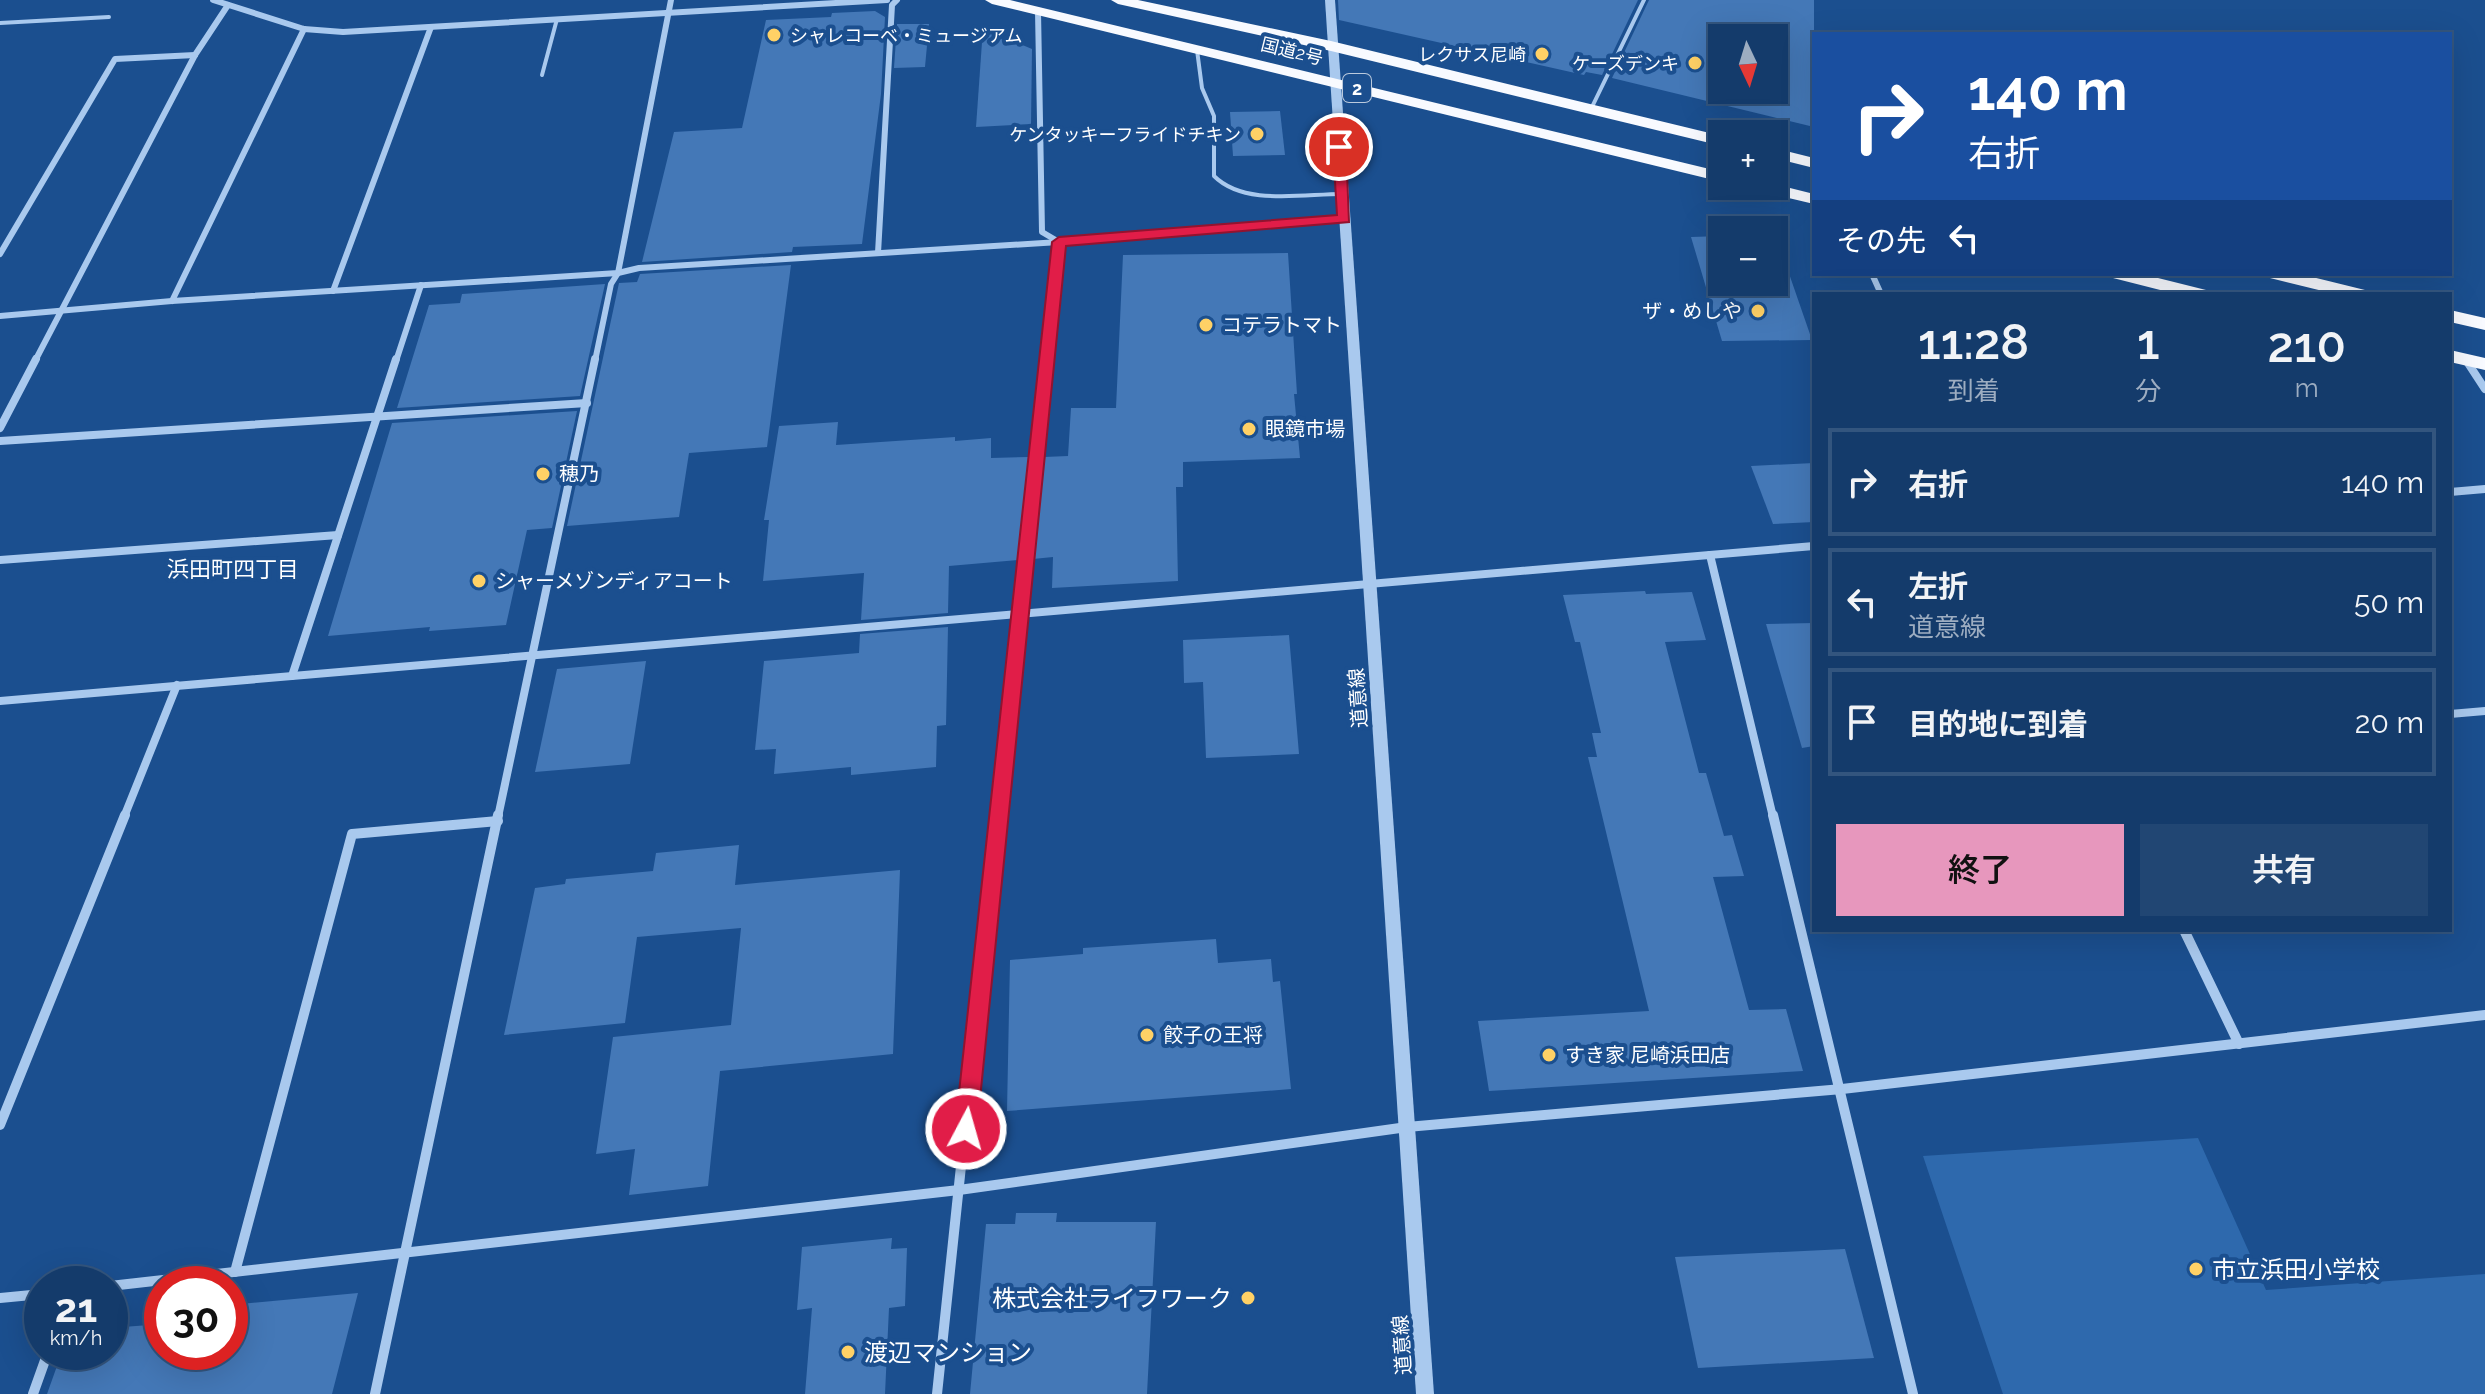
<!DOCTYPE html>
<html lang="ja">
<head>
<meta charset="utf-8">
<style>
  :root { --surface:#143b6b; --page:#214673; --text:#f1f3f6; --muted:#9dadc1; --line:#33557e; --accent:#e797bd }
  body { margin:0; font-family:Raleway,"Noto Sans JP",sans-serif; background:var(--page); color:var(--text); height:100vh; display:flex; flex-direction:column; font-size:30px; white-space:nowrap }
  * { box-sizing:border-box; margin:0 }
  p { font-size:26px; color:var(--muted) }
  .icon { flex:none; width:44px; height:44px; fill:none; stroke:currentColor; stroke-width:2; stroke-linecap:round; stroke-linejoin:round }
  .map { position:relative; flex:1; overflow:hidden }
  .details { position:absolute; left:1812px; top:292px; width:640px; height:640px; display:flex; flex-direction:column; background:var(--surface); border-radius:0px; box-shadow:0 8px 32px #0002,0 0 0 2px var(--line) }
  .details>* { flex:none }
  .top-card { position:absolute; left:1812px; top:32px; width:640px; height:244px; border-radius:0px; box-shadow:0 8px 32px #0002,0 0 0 2px var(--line); background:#1a4fa0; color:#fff; overflow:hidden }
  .needle { width:52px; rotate:176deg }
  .buttons { position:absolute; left:1708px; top:24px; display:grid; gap:16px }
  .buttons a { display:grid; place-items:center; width:80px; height:80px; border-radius:0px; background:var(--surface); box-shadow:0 8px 32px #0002,0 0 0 2px var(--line); font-size:40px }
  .speed { position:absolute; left:24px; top:1266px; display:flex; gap:16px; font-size:40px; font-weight:700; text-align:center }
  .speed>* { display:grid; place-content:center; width:104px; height:104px; border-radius:50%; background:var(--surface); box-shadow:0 8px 32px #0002,0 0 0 2px var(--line); line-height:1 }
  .speed small { font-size:20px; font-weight:400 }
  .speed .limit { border:12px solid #d22; background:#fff; color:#111 }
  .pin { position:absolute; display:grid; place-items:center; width:68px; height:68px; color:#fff; margin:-34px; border:4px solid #fff; border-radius:50%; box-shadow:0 2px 8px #0007 }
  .me { position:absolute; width:88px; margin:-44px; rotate:6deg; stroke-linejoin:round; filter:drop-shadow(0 0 6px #0008) }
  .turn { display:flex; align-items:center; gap:28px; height:168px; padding:0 24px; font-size:36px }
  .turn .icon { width:104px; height:104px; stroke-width:2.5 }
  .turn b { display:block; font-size:56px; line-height:68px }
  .then { display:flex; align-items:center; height:76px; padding:0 24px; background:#0003; gap:16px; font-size:30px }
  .eta { display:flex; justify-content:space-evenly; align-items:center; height:136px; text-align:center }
  .eta b { font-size:48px; font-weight:600; line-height:56px }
  .cta { display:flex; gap:16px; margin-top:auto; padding:16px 24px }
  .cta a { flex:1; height:92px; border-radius:0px; background:var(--accent); color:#111; font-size:32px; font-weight:600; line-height:92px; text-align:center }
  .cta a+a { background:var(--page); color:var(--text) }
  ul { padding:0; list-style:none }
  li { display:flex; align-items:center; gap:24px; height:108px; margin:0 16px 12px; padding:0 8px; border:4px solid var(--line); border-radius:0px }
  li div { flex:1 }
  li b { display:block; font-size:30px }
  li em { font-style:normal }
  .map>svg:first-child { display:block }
  .green { fill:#2e69ad }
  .building { fill:#4478b7; fill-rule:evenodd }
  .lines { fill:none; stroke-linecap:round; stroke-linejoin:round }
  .service { stroke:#a9c9ee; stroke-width:4 }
  .minor-far2 { stroke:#a9c9ee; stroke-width:6 }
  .minor-far1 { stroke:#a9c9ee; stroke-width:8 }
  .minor { stroke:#a9c9ee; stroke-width:10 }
  .tertiary { fill:#a9c9ee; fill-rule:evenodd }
  .trunk { fill:#f8faff; fill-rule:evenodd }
  .route { fill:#e11d48; stroke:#92132f; stroke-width:2 }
  .poi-dot { fill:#ffd166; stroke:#1b4f8f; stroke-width:3 }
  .labels { text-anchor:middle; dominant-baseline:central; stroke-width:8; stroke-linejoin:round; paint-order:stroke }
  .far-poi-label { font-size:18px; fill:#fff; stroke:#1b4f8f; text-anchor:end }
  .far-street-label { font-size:18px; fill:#fff; stroke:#1b4f8f }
  .shield { fill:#1b4f8f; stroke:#bbcadd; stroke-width:2 }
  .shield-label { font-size:18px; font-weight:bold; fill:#fff }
  .poi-label { font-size:20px; fill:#fff; stroke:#1b4f8f; text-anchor:start }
  .street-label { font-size:20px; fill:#fff; stroke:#1b4f8f }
  .neighbourhood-label { font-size:22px; fill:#fff; stroke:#1b4f8f }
  .near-poi-label { font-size:24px; fill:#fff; stroke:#1b4f8f; text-anchor:start }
</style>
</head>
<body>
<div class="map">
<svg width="2485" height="1394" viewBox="0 0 2485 1394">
  <rect width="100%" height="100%" fill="#1b4f8f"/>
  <path class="green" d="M2198,1138L2266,1290L2485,1274V1394H2003L1923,1156Z"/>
  <g class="building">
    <path d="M1338,0H1638L1602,75L1586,72L1584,75L1339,20Z"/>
    <path d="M1649,0H1814V127L1612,78ZM1722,38H1774V90H1722Z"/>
    <path d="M875,11L885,17L881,94L862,244L793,247L792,252L642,262L674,132L742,128L766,20L831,17L832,13Z"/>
    <path d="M897,24H929L925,67L894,68Z"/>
    <path d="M983,28L1032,49L1031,124L976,127Z"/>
    <path d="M1280,111L1285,155L1233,156L1230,112Z"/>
    <path d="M1722,236V282H1774L1776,236L1812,340L1722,341L1691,237Z"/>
    <path d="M1288,253L1297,394H1294L1300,458L1183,462V487H1176L1178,581L1052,588L1053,557L1033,559L1044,457L1068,456L1071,408H1116L1123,255Z"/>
    <path d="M791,265L767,447L689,453L679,517L567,526L619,283L637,282L640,274Z"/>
    <path d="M605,284L580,396L397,408L429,305L460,303L462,294Z"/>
    <path d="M577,411L552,528L527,530L506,625L429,631L430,627L328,636L392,423Z"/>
    <path d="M838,422L836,445L955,437V441L991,438V458L1029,457L1018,560L949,566L948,613L861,620L864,573L763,581L769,520H764L779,426Z"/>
    <path d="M1814,463V522L1773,524L1751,466Z"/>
    <path d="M1645,591L1646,594L1692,592L1706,640L1665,642L1699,773H1706L1724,836L1732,835L1744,876L1713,877L1749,1010L1786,1009L1803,1071L1489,1091L1478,1021L1649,1011L1588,757H1597L1592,733H1601L1580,642H1575L1563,595Z"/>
    <path d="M1814,623V746L1802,748L1766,624Z"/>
    <path d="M948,627L946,725L937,726L936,767L851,775V767L774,774L776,749L755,750L764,661L859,653L860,634Z"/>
    <path d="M1289,635L1299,754L1206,758L1203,682L1184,683L1183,640Z"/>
    <path d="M646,661L630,764L535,772L557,669Z"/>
    <path d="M739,845L735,885L900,870L893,1054L720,1071L708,1186L629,1195L635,1149L596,1154L613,1037L731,1025L741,928L637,937L625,1023L504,1035L535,888L565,884L566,879L653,871L656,853Z"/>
    <path d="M1216,939L1218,963L1271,959L1273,982L1280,981L1291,1089L1007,1111L1010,960L1083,954V948Z"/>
    <path d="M1016,1213H1057L1056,1222H1156L1147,1394H970L986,1224H1015Z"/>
    <path d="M892,1238L891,1249L907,1248L905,1306L889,1308L885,1394H805L812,1308L797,1310L802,1247Z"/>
    <path d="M1845,1249L1874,1358L1698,1368L1675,1257Z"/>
    <path d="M358,1293L332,1394H47L62,1352H110V1328L162,1324V1352H230V1305Z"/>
  </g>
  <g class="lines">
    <g class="service">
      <path d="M0,23L109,17"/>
      <path d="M1197,50L1202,88L1214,116V176C1244,206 1302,194 1342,194"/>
      <path d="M542,75L557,19"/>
      <path d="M1591,109L1644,0"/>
    </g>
    <g class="minor-far2">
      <path d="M213,0L304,29L343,32L887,0"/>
      <path d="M1038,11L1042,232L1059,242L1046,361"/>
      <path d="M878,253L892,5L897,0"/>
      <path d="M0,254L115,59L195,55"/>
      <path d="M1872,274L1881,294"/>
      <path d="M333,291L431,27"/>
      <path d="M172,301L304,29"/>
      <path d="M0,316L172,301L618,273L639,268L1059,242L1344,218"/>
      <path d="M35,361L195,55L228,5"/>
      <path d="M396,361L421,285"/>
      <path d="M595,361L611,284L618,273L671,0"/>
    </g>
    <g class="minor-far1">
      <path d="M2466,360L2485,389"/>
      <path d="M0,428L36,359"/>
      <path d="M0,441L587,403"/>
      <path d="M2450,492L2485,489"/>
      <path d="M1710,555L1773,817"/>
      <path d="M0,560L338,535"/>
      <path d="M292,676L396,359"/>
      <path d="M0,701L1814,546"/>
      <path d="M2450,714L2485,711"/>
      <path d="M124,817L177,685"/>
      <path d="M498,817L595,359"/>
      <path d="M998,817L1047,359"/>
    </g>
    <g class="minor">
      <path d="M1773,815L1913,1394"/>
      <path d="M2184,930L2239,1044"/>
      <path d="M0,1125L125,815"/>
      <path d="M235,1272L352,834L498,821"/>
      <path d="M110,1286L959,1190L1407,1127L1842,1089L2485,1015"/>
      <path d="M0,1298L42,1294"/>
      <path d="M33,1394L48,1352"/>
      <path d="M375,1394L498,815"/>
      <path d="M937,1394L998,815"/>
    </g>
    <path class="tertiary" d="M1325,0H1335L1434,1394H1416Z"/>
    <g class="trunk">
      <path d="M985,0H1010L1722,172V182L992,4Z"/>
      <path d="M1111,0H1138L1331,41L1722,136V146L1331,51L1118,4Z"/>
      <path d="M1774,148L1814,158V168L1774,158Z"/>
      <path d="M1774,184L1814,194V204L1755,190L1753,186Z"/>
      <path d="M2110,274H2142L2206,290L2209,294H2176L2113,278Z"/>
      <path d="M2267,274H2300L2365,290L2368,294H2335L2270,278Z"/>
      <path d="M2450,310L2485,318V330L2450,322Z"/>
      <path d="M2450,350L2485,358V370L2450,362Z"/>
    </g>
  </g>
  <path class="route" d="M1339,143L1346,147L1349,222L1066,246L977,1129L974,1136L966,1140L958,1136L955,1129L1052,242L1059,237L1337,215L1333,147Z"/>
  <g class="poi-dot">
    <circle cx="774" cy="35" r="8"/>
    <circle cx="1542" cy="54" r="8"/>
    <circle cx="1695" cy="63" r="8"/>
    <circle cx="1257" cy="134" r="8"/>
    <circle cx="1758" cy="311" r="8"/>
    <circle cx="1206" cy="325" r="8"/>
    <circle cx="1249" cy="429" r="8"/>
    <circle cx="543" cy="474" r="8"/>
    <circle cx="479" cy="581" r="8"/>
    <circle cx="1147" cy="1035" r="8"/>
    <circle cx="1549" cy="1055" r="8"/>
    <circle cx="2196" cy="1269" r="8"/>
    <circle cx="1248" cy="1298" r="8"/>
    <circle cx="848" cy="1352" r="8"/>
  </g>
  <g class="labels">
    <g class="far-poi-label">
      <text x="790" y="35" text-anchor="start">シャレコーベ・ミュージアム</text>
      <text x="1526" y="54">レクサス尼崎</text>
      <text x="1679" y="63">ケーズデンキ</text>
      <text x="1241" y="134">ケンタッキーフライドチキン</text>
    </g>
    <g class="far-street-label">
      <text transform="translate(1292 51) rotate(14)">国道2号</text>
    </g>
    <rect class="shield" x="1343" y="74" width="28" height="28" rx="6"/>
    <g class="shield-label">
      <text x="1357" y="88">2</text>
    </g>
    <g class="poi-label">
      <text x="1742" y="311" text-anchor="end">ザ・めしや</text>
      <text x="1222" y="325">コテラトマト</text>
      <text x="1265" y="429">眼鏡市場</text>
      <text x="559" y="474">穂乃</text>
      <text x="495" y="581">シャーメゾンディアコート</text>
      <text x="1163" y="1035">餃子の王将</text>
      <text x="1565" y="1055">すき家 尼崎浜田店</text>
    </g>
    <g class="street-label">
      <text transform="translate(1358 698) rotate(-94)">道意線</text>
      <text transform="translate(1402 1345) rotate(-94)">道意線</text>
    </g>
    <g class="neighbourhood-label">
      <text x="233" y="569">浜田町四丁目</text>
    </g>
    <g class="near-poi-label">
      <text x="2212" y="1269">市立浜田小学校</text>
      <text x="1232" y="1298" text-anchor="end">株式会社ライフワーク</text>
      <text x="864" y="1352">渡辺マンション</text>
    </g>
  </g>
</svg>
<div class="buttons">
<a><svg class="needle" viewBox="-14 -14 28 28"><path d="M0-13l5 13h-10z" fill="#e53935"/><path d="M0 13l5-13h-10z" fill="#9dadc1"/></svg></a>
<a>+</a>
<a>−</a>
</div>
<div class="speed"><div>21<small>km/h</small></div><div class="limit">30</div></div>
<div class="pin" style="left:1339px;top:147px;background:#d93025"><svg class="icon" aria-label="arrive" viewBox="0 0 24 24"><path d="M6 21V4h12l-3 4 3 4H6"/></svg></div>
<svg class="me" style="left:966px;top:1129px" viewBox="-20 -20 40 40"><circle r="17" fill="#e11d48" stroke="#fff" stroke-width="3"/><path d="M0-11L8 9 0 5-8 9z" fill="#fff"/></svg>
<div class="top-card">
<div class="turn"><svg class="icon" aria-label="right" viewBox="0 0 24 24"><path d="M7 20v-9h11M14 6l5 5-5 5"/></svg><div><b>140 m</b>右折</div></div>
<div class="then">その先<svg class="icon" aria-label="left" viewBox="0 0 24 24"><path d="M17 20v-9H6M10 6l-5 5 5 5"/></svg></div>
</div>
<section class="details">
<div class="eta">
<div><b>11:28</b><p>到着</p></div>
<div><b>1</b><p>分</p></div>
<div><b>210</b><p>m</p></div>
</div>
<ul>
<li><svg class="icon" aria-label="right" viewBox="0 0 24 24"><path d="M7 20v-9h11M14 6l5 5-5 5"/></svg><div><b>右折</b></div><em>140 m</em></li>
<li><svg class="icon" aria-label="left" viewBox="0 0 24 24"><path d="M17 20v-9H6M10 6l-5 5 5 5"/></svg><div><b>左折</b><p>道意線</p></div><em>50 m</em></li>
<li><svg class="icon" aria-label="arrive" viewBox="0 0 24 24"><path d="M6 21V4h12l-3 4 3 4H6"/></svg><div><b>目的地に到着</b></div><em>20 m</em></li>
</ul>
<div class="cta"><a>終了</a><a>共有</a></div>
</section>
</div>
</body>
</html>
